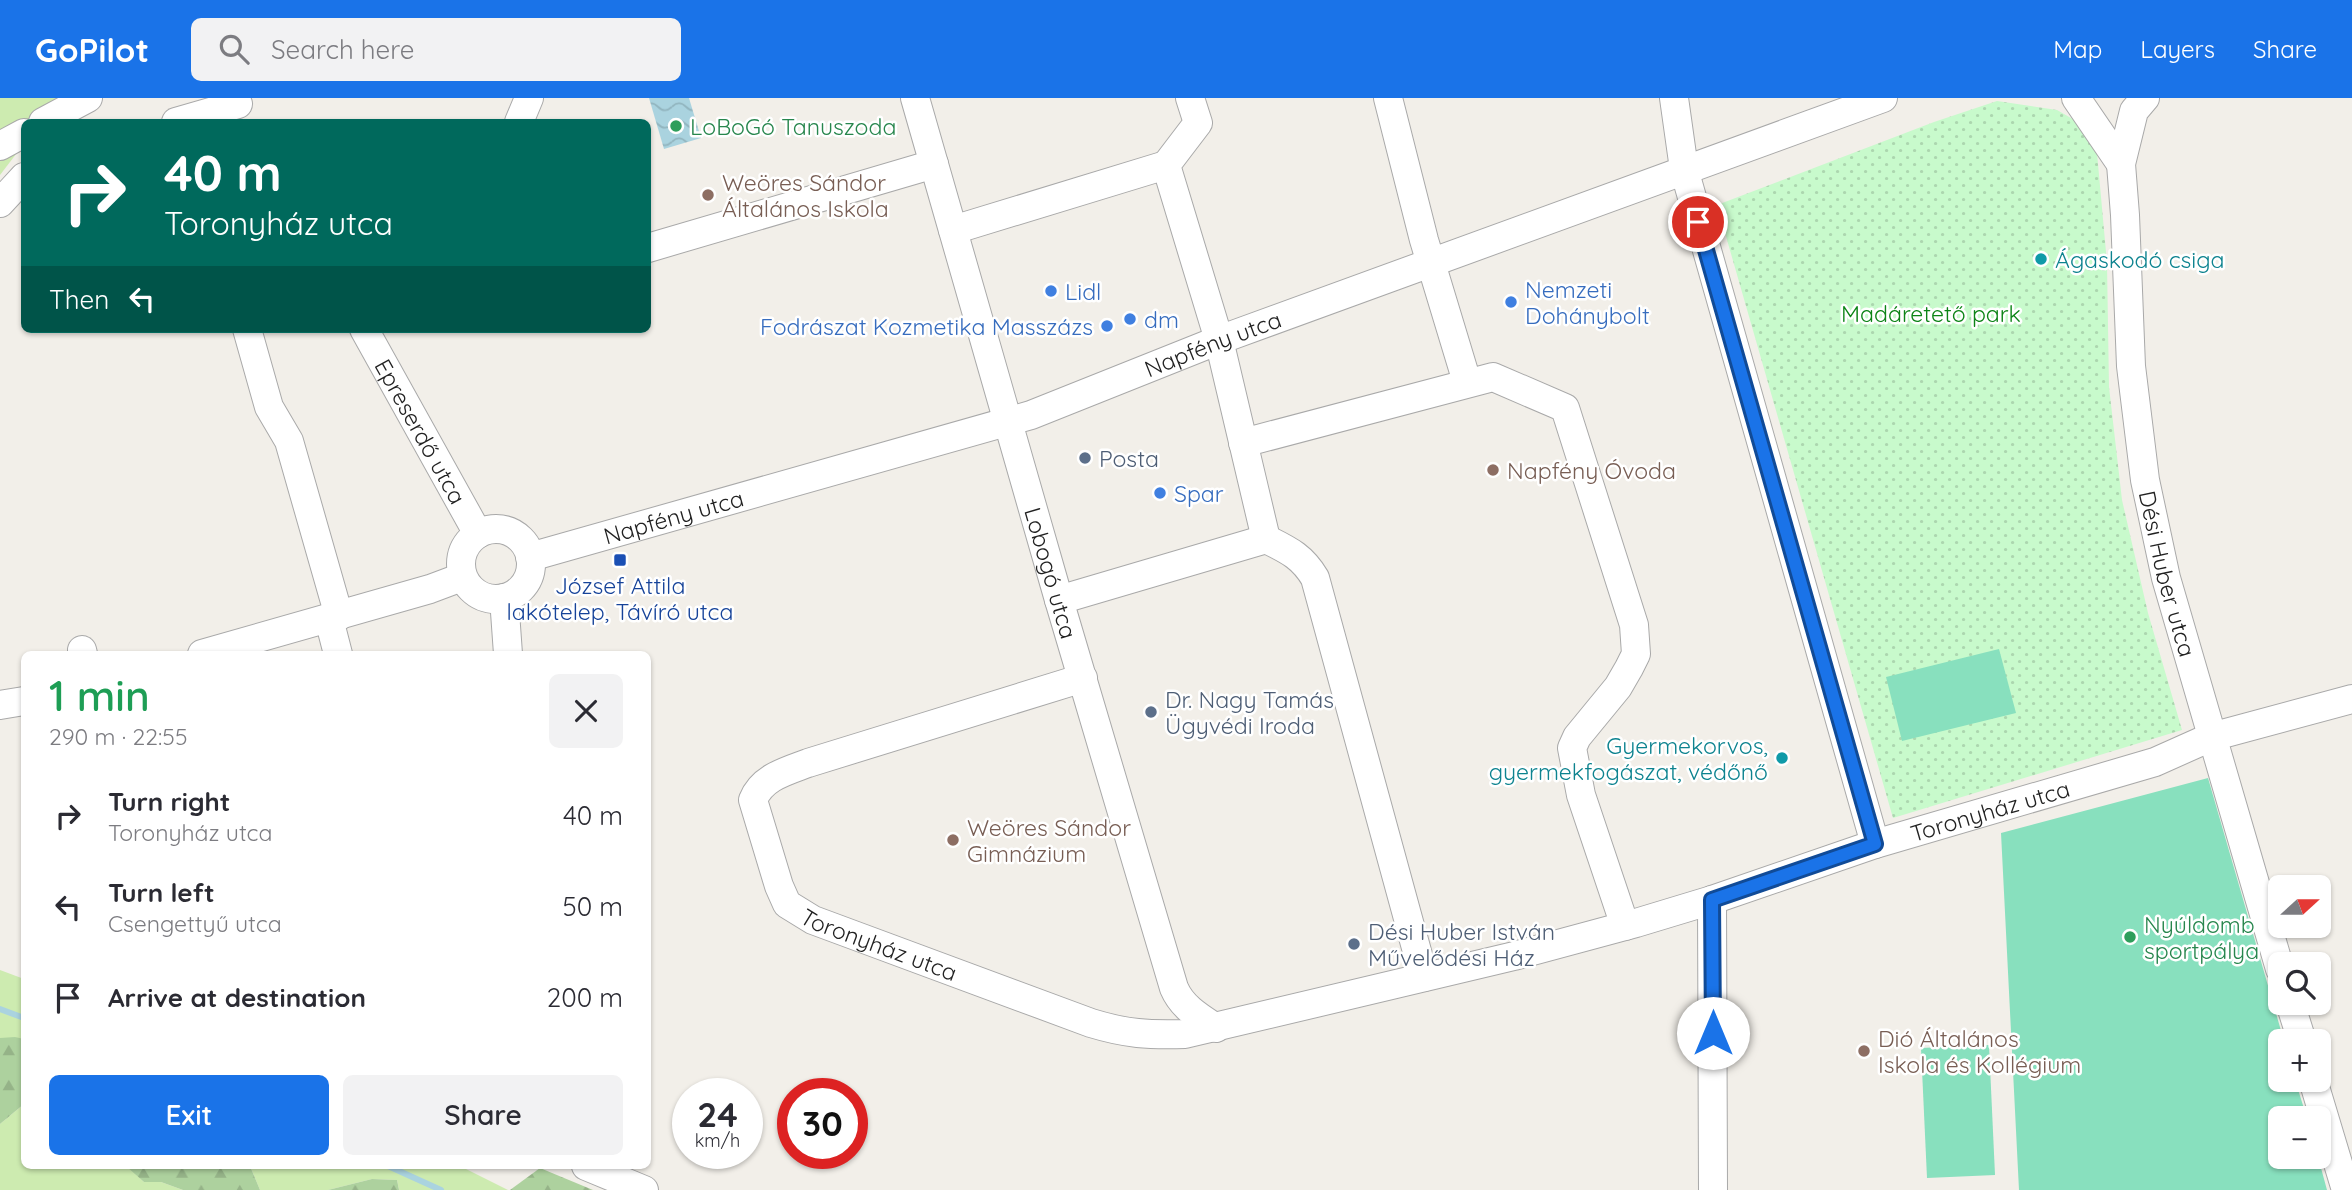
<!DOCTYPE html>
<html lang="en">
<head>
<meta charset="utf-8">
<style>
  :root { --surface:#fff; --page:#f2f2f3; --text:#2b2b33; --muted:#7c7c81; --accent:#1a73e8 }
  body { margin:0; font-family:Quicksand,sans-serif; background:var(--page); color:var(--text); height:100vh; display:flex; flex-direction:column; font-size:26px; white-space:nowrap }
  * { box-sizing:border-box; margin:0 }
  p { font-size:23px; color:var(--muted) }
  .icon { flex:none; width:38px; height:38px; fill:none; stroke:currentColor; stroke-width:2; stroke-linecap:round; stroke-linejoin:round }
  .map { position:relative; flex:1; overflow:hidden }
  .details { position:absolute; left:21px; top:553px; width:630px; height:518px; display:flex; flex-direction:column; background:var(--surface); border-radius:10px; box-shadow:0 2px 5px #0004 }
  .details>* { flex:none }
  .banner { position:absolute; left:21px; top:21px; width:630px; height:214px; border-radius:10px; box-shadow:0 2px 5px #0004; background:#00695c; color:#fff; overflow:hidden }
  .needle { width:46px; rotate:69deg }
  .buttons { position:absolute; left:2268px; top:777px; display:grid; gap:14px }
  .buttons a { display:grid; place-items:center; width:63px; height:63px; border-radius:10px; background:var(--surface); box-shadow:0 2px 5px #0004; font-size:35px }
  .speed { position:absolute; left:672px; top:980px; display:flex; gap:14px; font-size:35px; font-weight:700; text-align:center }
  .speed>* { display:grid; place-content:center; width:91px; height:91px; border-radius:50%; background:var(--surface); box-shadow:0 2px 5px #0004; line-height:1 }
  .speed small { font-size:18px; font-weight:400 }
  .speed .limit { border:10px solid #d22; background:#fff; color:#111 }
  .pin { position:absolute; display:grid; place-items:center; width:60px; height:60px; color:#fff; margin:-30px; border:4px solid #fff; border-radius:50%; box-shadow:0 2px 7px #0007 }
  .me { position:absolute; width:77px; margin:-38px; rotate:0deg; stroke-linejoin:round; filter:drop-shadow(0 0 5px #0008) }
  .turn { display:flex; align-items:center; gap:24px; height:147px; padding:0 28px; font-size:32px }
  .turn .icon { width:91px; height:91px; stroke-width:2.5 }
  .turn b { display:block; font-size:49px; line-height:60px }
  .then { display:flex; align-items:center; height:66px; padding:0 28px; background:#0003; gap:14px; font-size:26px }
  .round { display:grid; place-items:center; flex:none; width:74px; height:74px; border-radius:10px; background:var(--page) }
  .headline { display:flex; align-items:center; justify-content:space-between; height:119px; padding:0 28px }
  h1 { font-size:42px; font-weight:600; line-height:52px; color:#1e9e55 }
  .cta { display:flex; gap:14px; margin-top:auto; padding:14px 28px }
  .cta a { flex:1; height:80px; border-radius:10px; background:var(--accent); color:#fff; font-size:28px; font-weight:600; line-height:80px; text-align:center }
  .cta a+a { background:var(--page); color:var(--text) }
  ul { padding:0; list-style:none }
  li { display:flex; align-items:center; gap:21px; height:91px; padding:0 28px }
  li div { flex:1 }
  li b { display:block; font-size:26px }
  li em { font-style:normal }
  header { display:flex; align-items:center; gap:42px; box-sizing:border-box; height:98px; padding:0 35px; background:var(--accent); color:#fff }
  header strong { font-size:33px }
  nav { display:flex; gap:38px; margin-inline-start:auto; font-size:24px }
  .search { width:490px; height:63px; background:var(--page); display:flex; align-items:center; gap:18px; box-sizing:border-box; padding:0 24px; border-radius:10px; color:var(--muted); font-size:26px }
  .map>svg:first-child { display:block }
  .grass { fill:#cdebb0 }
  .forest { fill:url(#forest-firs) }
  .park { fill:url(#park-dots) }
  .pitch { fill:#88e0be }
  .water { fill:url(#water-waves) }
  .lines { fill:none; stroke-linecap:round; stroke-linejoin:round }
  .stream { stroke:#aad3df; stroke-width:6 }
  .minor-casing { stroke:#a9a9a9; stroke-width:30 }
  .minor { stroke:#fff; stroke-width:28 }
  .route-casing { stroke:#114b97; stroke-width:18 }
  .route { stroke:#1a73e8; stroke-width:12 }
  .leisure-dot { fill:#2e9e5b; stroke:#fff; stroke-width:2.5 }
  .education-dot { fill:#8d6e63; stroke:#fff; stroke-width:2.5 }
  .culture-dot { fill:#0f9aa8; stroke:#fff; stroke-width:2.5 }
  .shop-dot { fill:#3f7fe0; stroke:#fff; stroke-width:2.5 }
  .service-dot { fill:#5c6f8a; stroke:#fff; stroke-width:2.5 }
  .transit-dot { fill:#1a4fb4; stroke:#fff; stroke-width:2.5 }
  .labels { text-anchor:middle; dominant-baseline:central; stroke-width:5; stroke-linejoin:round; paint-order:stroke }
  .leisure-label { font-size:23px; fill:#27864d; stroke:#fff; text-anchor:start }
  .education-label { font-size:23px; fill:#785e54; stroke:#fff; text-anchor:start }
  .culture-label { font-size:23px; fill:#0d838f; stroke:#fff; text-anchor:start }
  .shop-label { font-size:23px; fill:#366cbe; stroke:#fff; text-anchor:start }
  .park-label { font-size:23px; fill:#0c8416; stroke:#fff }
  .street-label { font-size:23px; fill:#222; stroke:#fff }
  .service-label { font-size:23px; fill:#4e5e75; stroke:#fff; text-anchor:start }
  .transit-label { font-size:23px; fill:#164399; stroke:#fff }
</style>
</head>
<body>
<header>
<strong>GoPilot</strong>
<div class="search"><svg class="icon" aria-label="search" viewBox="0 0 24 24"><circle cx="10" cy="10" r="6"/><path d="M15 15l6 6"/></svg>Search here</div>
<nav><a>Map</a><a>Layers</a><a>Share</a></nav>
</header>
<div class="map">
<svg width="2352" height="1092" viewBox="0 0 2352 1092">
  <defs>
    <pattern id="forest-firs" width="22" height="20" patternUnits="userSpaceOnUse" patternTransform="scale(1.75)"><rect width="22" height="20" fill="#add19e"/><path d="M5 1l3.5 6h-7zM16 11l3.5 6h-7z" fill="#95b388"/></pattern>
    <pattern id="park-dots" width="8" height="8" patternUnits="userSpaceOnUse" patternTransform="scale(1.75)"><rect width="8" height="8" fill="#c8facc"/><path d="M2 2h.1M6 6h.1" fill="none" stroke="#acd6af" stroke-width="1.8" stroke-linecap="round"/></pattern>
    <pattern id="water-waves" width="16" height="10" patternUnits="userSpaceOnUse" patternTransform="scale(1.75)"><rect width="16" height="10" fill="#aad3df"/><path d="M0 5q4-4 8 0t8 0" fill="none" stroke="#92b5bf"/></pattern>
  </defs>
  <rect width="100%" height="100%" fill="#f2efe9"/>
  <g class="grass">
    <path d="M0,0H59L0,77Z"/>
    <path d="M0,872L24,881V941L0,940Z"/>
    <path d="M24,1006V1068H127L144,1084H161L183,1092H0V1026Z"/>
    <path d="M250,1068H460L508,1092H399L397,1082L372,1081L328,1092H260Z"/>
  </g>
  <g class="forest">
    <path d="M15,939L24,941V1006L0,1026V940Z"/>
    <path d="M127,1069L250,1068L260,1092H183L161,1084H144Z"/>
    <path d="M540,1070L593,1092H510Z"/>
    <path d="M372,1081L397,1082L399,1092H328Z"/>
  </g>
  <path class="park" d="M1997,3L2057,12L2078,24L2097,55L2107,165L2109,289L2122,402L2148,515L2182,632L1893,720L1717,107L1934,24Z"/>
  <g class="pitch">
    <path d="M1999,551L2016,615L1902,643L1886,579Z"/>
    <path d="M2208,680L2284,943H2280V982H2295L2307,1020H2280V1059H2318L2327,1092H2019L2001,735Z"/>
    <path d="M1989,947L1995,1077L1927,1080L1921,950Z"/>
  </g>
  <path class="water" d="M649,0H689L701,40L664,51Z"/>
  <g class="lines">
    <g class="stream">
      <path d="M0,911L24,920"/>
      <path d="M388,1068L441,1092"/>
    </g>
    <g class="minor-casing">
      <g id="minor">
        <path id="s1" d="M915,0L1059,502L1174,890C1182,909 1199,919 1216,930"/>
        <path d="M1190,0L1198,25L1166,67L1219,242L1266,441"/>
        <path d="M1388,0L1424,142L1467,284"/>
        <path d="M1674,0L1684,71L1875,746"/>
        <path d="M2076,0L2121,66"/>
        <path id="s2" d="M2145,0L2134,13L2121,66L2125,117L2131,268L2145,382L2166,480L2280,871"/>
        <path d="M43,24L88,0"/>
        <path d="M176,24L238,6"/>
        <path d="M519,24L529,0"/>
        <path d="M0,48L24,35"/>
        <path d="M0,105L24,79"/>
        <path d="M953,132L1166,67"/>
        <path d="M648,150L934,66"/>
        <path d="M247,231L269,309L289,343L339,518"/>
        <path id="s3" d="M364,231L478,436"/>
        <path d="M1243,345L1493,279L1565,310L1634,527L1636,556L1629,570L1618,589L1577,639L1572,650L1581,697L1625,828"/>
        <circle cx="496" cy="466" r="35"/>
        <path d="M1266,441C1288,452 1302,458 1315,480L1424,879"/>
        <path id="s4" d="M530,459L1031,317L1219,242L1883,0"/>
        <path d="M504,500L508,556"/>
        <path d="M1059,502L1266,441"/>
        <path d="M329,521L338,556"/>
        <path d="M82,552L83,556"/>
        <path d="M202,556L430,491L462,479"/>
        <path id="s5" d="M1083,580L808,665C787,673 762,679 753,702L779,788L787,806L813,822L1091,925C1127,936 1148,937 1185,936L1514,858L1636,825L1712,802L1875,746L2155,664L2211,639L2352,601"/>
        <path d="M0,607L24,603"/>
        <path d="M1712,802L1713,1092"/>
        <path d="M2290,905L2302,943"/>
        <path d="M2313,982L2346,1092"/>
        <path d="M586,1068L644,1092"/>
      </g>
    </g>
    <use href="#minor" class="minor"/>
  </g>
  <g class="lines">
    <g class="route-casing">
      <path id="route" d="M1698,124L1875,746L1712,802L1713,935"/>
    </g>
    <use href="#route" class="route"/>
  </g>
  <g class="leisure-dot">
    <circle cx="676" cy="28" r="7"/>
    <circle cx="2130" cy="839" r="7"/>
  </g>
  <g class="education-dot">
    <circle cx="708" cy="97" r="7"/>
    <circle cx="1493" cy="372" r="7"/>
    <circle cx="953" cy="742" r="7"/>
    <circle cx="1864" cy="953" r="7"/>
  </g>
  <g class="culture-dot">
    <circle cx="2041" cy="161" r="7"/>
    <circle cx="1782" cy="660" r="7"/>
  </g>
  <g class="shop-dot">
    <circle cx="1051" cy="193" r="7"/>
    <circle cx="1511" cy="204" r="7"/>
    <circle cx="1130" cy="221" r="7"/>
    <circle cx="1107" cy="228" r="7"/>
    <circle cx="1160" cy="395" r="7"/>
  </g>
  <g class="service-dot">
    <circle cx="1085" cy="360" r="7"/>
    <circle cx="1151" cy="614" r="7"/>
    <circle cx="1354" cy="846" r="7"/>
  </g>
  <rect class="transit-dot" x="613" y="455" width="14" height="14" rx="3.5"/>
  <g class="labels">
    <g class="leisure-label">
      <text x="690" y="28">LoBoGó Tanuszoda</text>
      <text x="2144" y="826">Nyúldomb<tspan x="2144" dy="26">sportpálya</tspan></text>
    </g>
    <g class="education-label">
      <text x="722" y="84">Weöres Sándor<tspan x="722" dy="26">Általános Iskola</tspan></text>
      <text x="1507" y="372">Napfény Óvoda</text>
      <text x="967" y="729">Weöres Sándor<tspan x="967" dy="26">Gimnázium</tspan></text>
      <text x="1878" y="940">Dió Általános<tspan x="1878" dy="26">Iskola és Kollégium</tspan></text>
    </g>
    <g class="culture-label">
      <text x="2055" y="161">Ágaskodó csiga</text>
      <text x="1768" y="647" text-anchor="end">Gyermekorvos,<tspan x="1768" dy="26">gyermekfogászat, védőnő</tspan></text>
    </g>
    <g class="shop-label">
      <text x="1525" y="191">Nemzeti<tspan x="1525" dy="26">Dohánybolt</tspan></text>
      <text x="1065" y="193">Lidl</text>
      <text x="1144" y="221">dm</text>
      <text x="1093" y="228" text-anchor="end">Fodrászat Kozmetika Masszázs</text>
      <text x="1174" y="395">Spar</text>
    </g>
    <g class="park-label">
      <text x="1931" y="215">Madáretető park</text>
    </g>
    <g class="street-label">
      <text stroke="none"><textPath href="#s4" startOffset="716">Napfény utca</textPath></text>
      <text stroke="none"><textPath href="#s3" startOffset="117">Epreserdő utca</textPath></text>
      <text stroke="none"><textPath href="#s4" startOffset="149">Napfény utca</textPath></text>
      <text stroke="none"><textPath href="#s1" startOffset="494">Lobogó utca</textPath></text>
      <text stroke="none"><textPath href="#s2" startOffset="485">Dési Huber utca</textPath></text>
      <text stroke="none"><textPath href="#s5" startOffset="1724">Toronyház utca</textPath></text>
      <text stroke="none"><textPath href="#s5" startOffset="567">Toronyház utca</textPath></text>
    </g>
    <g class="service-label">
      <text x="1099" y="360">Posta</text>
      <text x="1165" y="601">Dr. Nagy Tamás<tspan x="1165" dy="26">Ügyvédi Iroda</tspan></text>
      <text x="1368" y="833">Dési Huber István<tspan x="1368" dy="26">Művelődési Ház</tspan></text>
    </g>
    <g class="transit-label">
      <text x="620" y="487">József Attila<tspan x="620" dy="26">lakótelep, Távíró utca</tspan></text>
    </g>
  </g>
</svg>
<div class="buttons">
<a><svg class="needle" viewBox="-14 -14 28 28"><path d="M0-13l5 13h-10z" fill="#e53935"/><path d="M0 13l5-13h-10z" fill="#7c7c81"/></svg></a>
<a><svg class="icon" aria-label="search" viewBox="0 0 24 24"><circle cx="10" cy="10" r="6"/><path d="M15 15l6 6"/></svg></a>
<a>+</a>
<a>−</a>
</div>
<div class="speed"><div>24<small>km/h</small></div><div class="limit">30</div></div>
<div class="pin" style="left:1698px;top:124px;background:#d93025"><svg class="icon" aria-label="arrive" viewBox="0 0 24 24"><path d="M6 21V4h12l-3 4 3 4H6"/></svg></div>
<svg class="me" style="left:1713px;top:935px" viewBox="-20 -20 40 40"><circle r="19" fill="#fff"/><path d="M0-13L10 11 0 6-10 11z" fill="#1a73e8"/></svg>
<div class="banner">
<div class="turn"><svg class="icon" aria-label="right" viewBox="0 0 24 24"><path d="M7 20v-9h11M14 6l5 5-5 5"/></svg><div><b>40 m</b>Toronyház utca</div></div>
<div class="then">Then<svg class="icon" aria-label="left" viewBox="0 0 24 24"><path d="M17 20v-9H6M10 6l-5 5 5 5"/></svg></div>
</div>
<section class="details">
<div class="headline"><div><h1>1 min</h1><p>290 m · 22:55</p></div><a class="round"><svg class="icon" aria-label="close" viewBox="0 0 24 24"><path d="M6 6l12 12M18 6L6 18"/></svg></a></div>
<ul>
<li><svg class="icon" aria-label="right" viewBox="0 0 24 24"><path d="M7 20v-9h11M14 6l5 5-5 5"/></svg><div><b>Turn right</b><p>Toronyház utca</p></div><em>40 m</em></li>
<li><svg class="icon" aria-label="left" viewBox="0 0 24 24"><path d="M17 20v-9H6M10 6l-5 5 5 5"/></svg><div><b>Turn left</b><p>Csengettyű utca</p></div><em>50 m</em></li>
<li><svg class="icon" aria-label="arrive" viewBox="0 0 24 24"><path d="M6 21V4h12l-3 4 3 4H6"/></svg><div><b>Arrive at destination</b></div><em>200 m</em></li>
</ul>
<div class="cta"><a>Exit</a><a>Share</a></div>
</section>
</div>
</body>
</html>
